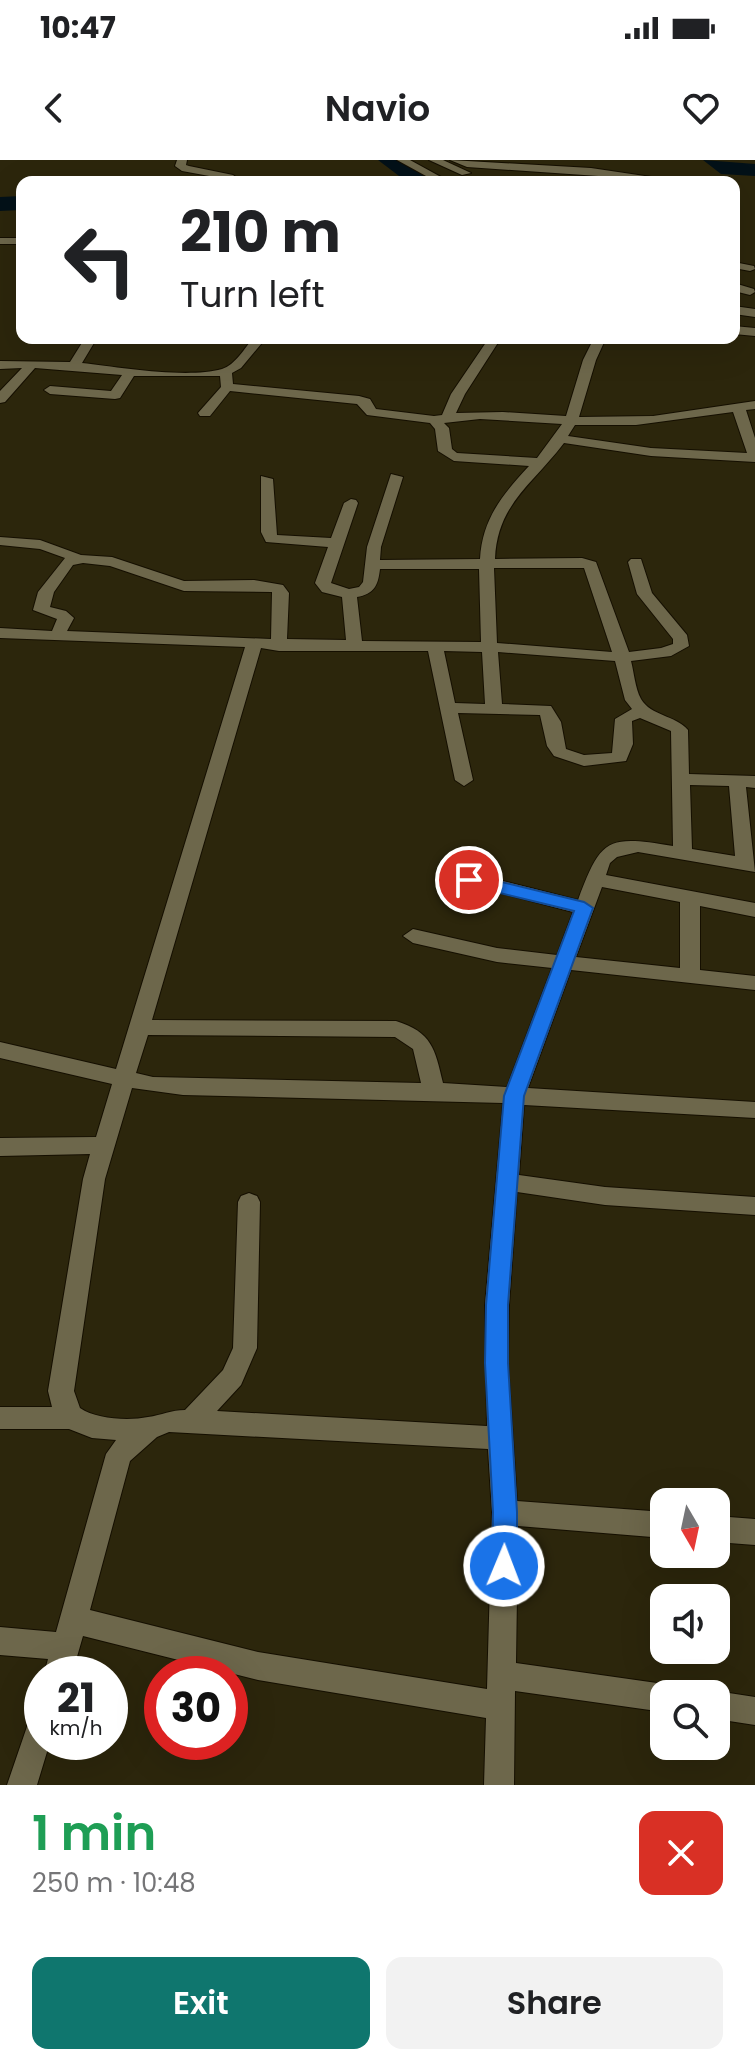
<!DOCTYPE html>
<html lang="en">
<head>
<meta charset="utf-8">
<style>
  :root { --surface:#fff; --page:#f2f2f2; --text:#202124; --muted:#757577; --accent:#0f766e }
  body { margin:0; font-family:Poppins,sans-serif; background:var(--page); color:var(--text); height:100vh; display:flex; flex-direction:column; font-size:30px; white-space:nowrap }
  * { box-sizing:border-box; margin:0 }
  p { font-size:26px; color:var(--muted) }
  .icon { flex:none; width:44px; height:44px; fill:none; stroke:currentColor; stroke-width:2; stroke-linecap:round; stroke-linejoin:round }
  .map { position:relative; height:1625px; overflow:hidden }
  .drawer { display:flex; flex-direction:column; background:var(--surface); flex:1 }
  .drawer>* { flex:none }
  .banner { position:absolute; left:16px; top:16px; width:724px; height:168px; border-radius:16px; box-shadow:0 8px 32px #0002; background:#fff; color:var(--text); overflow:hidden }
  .needle { width:52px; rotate:171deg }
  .buttons { position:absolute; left:650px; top:1328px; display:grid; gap:16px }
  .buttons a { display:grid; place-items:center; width:80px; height:80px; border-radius:16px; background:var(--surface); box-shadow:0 8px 32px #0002; font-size:40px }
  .speed { position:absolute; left:24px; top:1496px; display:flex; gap:16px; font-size:40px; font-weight:700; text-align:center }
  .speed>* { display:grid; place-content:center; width:104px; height:104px; border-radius:50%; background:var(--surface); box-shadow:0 8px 32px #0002; line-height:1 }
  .speed small { font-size:20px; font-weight:400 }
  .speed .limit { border:12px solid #d22; background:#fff; color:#111 }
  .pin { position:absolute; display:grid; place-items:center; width:68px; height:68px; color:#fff; margin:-34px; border:4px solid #fff; border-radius:50%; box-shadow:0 2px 8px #0007 }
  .me { position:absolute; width:88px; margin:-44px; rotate:1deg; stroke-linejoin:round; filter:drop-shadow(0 0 6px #0008) }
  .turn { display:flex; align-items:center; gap:28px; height:168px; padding:0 32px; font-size:36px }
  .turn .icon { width:104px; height:104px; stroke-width:2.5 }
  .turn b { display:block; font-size:56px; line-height:68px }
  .round { display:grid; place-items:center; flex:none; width:84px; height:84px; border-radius:16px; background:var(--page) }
  .head { display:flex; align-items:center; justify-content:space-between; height:136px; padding:0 32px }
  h1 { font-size:48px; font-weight:600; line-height:60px; color:#1e9e55 }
  .cta { display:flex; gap:16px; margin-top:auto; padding:16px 32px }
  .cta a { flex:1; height:92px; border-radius:16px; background:var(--accent); color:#fff; font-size:32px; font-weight:600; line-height:92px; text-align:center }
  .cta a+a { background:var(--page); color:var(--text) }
  .status { display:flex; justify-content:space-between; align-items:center; height:56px; padding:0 40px; background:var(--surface); direction:ltr }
  .status svg { height:22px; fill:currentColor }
  header { display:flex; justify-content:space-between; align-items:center; height:104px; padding:0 32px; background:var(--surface); font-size:36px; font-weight:600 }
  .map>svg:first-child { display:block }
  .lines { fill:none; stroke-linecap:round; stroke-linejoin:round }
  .river { fill:#031118; fill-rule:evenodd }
  .street-casing { stroke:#150f00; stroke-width:2 }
  .street { fill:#6d674b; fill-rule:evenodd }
  .route { fill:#1a73e8; stroke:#114b97; stroke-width:2 }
</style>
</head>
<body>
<div class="status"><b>10:47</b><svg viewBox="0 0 49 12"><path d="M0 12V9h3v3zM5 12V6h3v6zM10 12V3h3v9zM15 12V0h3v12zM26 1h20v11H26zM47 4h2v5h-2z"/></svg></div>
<header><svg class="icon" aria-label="back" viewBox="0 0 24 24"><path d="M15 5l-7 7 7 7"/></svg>Navio<svg class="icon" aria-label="heart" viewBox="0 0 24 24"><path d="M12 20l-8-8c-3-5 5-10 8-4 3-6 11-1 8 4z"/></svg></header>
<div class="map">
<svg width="755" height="1625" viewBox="0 0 755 1625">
  <rect width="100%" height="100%" fill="#2c260c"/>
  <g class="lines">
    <g class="river">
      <path d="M378,0H403L432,22H407Z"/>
      <path d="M703,0L755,4V16L721,14Z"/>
      <path d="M22,36V50L0,51V37Z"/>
    </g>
    <g class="street-casing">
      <g id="street">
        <path d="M177,0H187L186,5L189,6L233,15L242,22L182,11L175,6Z"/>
        <path d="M397,0H410L450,22H437Z"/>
        <path d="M429,0H443L471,13L462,15Z"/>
        <path d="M450,0L591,8L685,22L467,7Z"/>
        <path d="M734,28L739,31V38L734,41Z"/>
        <rect x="0" y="78" width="22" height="6"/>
        <path d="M734,102L754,106L755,109L750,111L734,108Z"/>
        <path d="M734,123L754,129L755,132L750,135L734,131Z"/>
        <path d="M734,146L755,149V157L734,154Z"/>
        <path d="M734,166L755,168V176L734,174Z"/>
        <path d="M85,178H97L82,203C119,207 186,219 222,209C235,205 245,188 253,178H266L241,208L232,213L233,224L359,236L370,239L376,249L434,256L442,255L451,234L489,178H501L465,234L456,253L503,252L566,256L583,200L594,178H606L596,200L579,257L653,256L755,241V249L746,250L755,278V302L651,296L564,283C534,323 497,344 495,399L582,398L596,402L629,492L661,488L673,484V479L637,434L628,402L631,399H641L652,433L687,475L689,486L671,496L631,501C634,512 635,528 641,539C651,556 675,555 688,570L689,614L755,616V628L746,627L755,712L638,692L617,697L610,703L606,715L755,743V757L700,746V810L755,816V830L571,810L528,928L755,942V958L524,945L519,1015L605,1027L755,1037V1055L605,1045L517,1032L509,1145L508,1203L517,1341L664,1352V1378L518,1366L516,1503L664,1524L674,1528L677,1534H664V1552L515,1531L514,1625H484L486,1558L258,1520L83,1476L72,1514H44L48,1499L0,1495V1467L56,1472L106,1294L116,1280L92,1278L69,1269H0V1247H52L48,1231L83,1019L90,994L0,996V978L96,977L112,924L0,898V882L116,909L245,487L0,478V468L52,471L57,459L33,450L38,432L65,398L40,389L0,385V377L40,380L81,395L112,397L184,421L254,420L283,425L289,433L287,479L346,480L342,437L322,432L315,423L328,387L266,382L261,372V316L273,319L277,375L331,378L344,343L351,339L356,340L358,343L331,423L349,429L359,427L363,422L367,387L391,314L403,317L381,387L380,400L480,399C482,359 503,334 529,306L454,301L438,291L435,269L430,263L367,255L357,244L230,231L210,256H200L198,253L221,227L220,216H134L120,238L115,239L50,234L44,230L50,226L111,231L122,215L35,208L5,242L0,243V231L22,208L0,209V201L70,202ZM733,252L747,293L651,288L568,276L575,265H636ZM480,259L562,264L537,298L457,293L452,289L449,268L444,263ZM83,403L110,406L184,431L272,432L271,479L67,471L74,458L66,451L50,447L54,432L73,405ZM494,408H584L612,492L497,483ZM380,409H479L481,482L362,481L357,437C374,434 378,426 380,409ZM261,488L279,491H428L455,620L464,626L473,620L458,553L540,555L547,586L554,596L584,606L626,601L633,584L632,561L640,558L671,571L673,686C607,675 601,678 578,740L447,707L438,713L440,717L573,752L557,795L497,788L413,769L403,776L413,783L497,802L552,808L507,927L443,923C435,889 432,872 396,861L152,860ZM444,491L482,492L485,544L455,543ZM498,492L615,501L625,540L632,549L615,559L612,593L584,595L566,589L561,562L551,546L502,544ZM690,625L729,626L735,696L692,689ZM602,727L680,742V808L576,797ZM148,875L395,877L413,889L421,923L153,917L136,913ZM132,928L183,935L503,943L485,1145L487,1266L217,1251L241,1225L257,1188L260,1042L257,1036L249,1033L241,1036L238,1042L233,1188L223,1210L185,1250C171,1250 162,1255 148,1257C128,1261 96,1259 80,1248L74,1231L105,1019ZM169,1272L488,1289L492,1352L487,1529L258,1492L90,1450L130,1301L157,1277Z"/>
        <path d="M716,1356L755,1359V1385L716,1382Z"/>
        <path d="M716,1531L755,1537V1565L716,1559V1534H708Z"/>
        <path d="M42,1547V1582H50L37,1625H7L32,1552Z"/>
      </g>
    </g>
    <use href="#street" class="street"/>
  </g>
  <path class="route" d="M469,714L584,742L593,748L524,936L508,1145V1203L517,1352V1406L513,1415L504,1418L495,1415L492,1406L493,1352L485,1203L486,1145L504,936L574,751L463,724L461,720L463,716Z"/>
</svg>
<div class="buttons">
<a><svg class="needle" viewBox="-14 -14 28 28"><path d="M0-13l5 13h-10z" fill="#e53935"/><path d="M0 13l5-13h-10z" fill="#757577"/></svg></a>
<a><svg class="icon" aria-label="sound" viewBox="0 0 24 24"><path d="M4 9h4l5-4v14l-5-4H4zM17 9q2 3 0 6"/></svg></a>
<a><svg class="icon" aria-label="search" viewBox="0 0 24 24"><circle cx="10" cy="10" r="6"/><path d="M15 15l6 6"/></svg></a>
</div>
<div class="speed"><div>21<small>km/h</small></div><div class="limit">30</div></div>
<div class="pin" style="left:469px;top:720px;background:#d93025"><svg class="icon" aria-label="arrive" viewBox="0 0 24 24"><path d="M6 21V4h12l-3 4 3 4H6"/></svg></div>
<svg class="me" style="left:504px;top:1406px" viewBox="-20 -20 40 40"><circle r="17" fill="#1a73e8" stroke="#fff" stroke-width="3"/><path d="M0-11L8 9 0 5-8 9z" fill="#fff"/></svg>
<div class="banner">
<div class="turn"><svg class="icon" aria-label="left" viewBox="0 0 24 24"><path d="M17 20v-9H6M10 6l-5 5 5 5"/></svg><div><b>210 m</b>Turn left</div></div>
</div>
</div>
<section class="drawer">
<div class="head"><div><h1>1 min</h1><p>250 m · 10:48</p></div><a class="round" style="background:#d93025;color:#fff"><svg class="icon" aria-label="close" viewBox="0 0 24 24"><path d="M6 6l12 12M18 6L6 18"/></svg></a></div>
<div class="cta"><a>Exit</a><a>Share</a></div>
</section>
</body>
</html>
